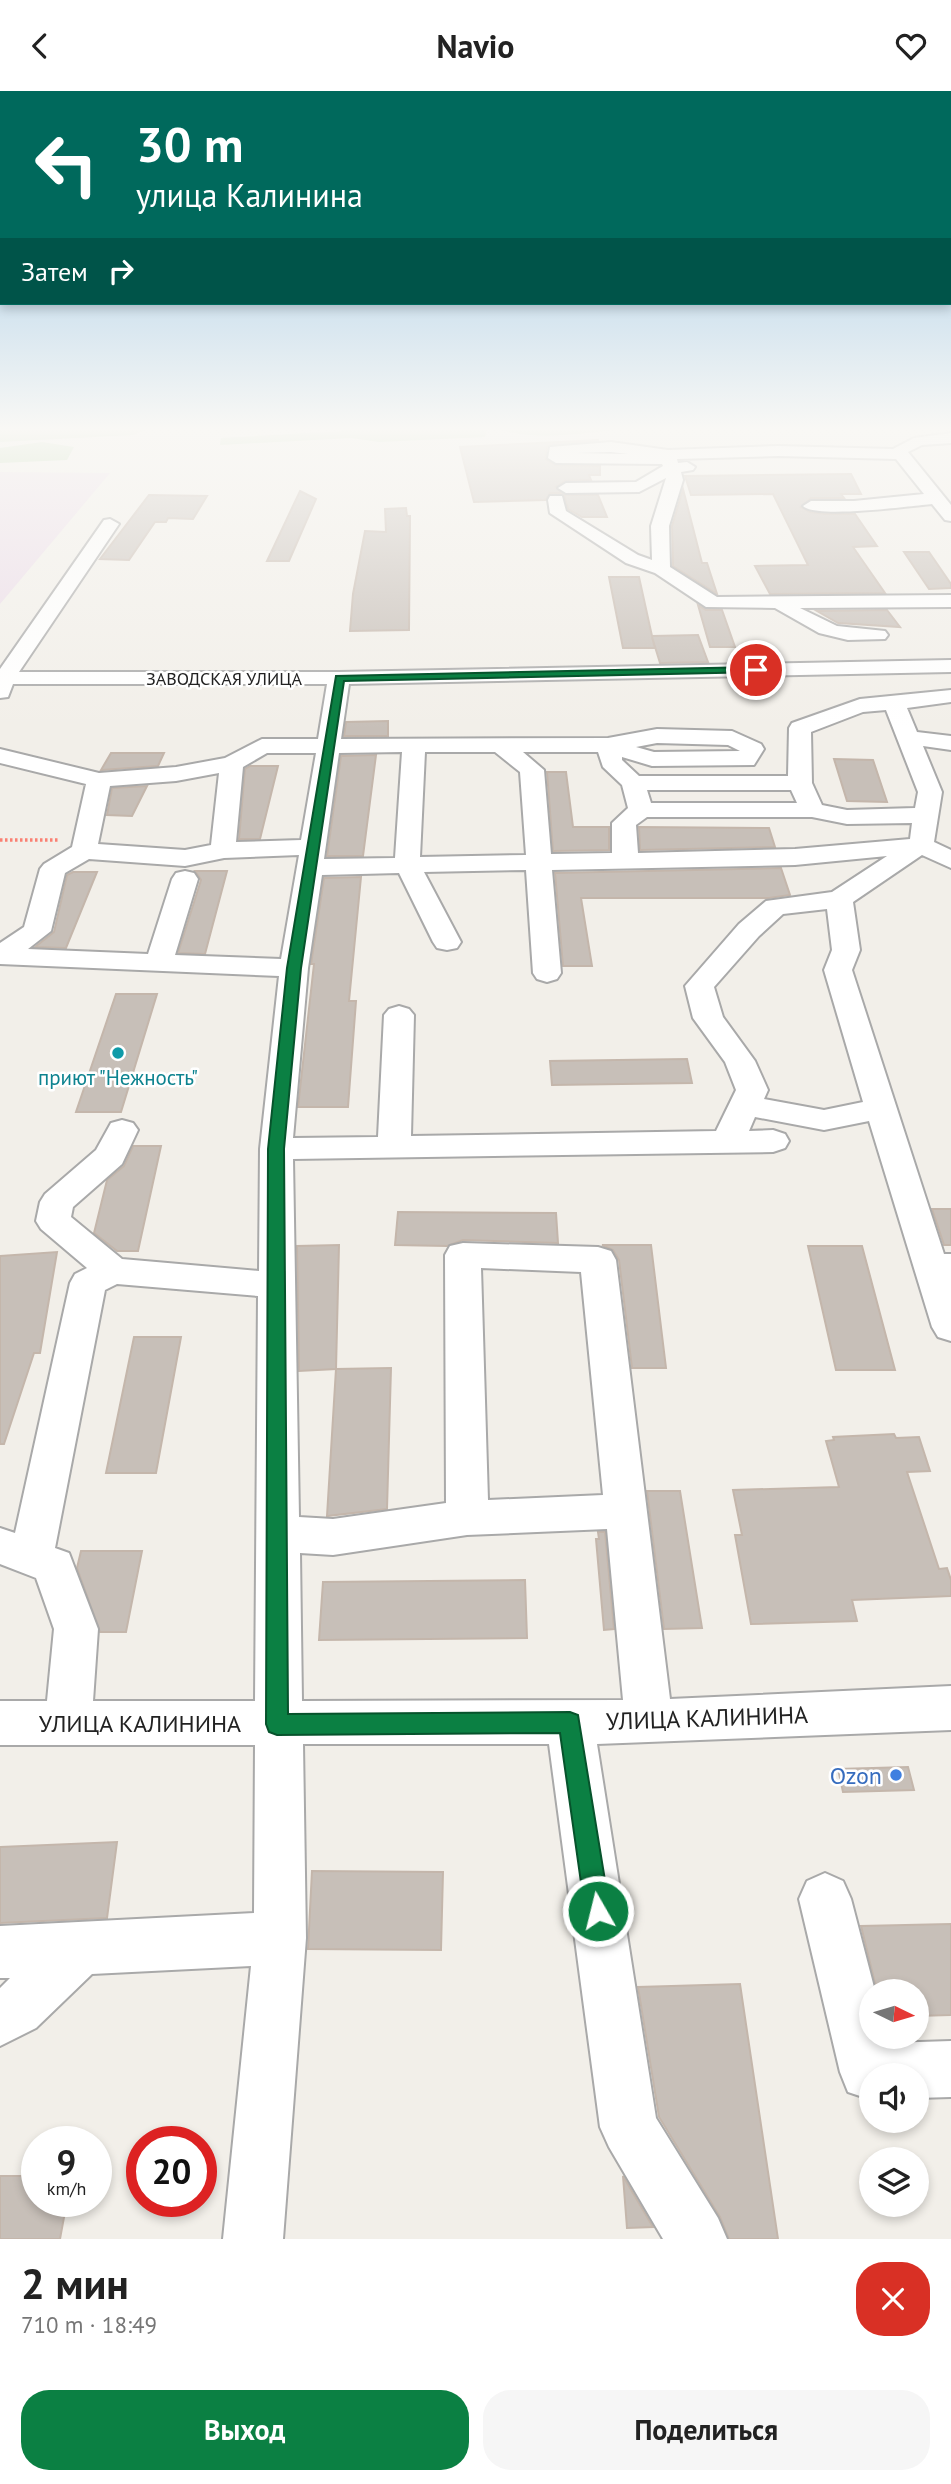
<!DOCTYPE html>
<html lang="ru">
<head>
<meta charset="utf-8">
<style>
  :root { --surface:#fff; --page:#f6f6f6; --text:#222; --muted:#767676; --accent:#0b8043 }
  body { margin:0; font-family:"PT Sans",sans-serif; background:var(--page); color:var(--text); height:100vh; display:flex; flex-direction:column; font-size:26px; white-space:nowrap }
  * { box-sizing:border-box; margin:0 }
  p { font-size:23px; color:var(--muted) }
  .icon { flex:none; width:38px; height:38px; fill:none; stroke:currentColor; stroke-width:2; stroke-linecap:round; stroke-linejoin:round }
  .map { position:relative; height:2148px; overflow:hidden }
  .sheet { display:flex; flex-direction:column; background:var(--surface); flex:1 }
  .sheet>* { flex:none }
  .top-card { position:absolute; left:0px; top:0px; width:952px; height:214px; box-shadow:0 4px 10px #0003; background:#00695c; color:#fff; overflow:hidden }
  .needle { width:46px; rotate:95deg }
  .tools { position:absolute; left:859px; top:1888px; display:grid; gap:14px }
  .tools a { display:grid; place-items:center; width:70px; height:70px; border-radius:50%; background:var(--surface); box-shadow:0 4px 10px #0003; font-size:35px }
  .speed { position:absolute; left:21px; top:2035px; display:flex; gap:14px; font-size:35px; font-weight:700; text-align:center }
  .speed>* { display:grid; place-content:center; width:91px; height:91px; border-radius:50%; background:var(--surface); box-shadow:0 4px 10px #0003; line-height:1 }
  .speed small { font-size:18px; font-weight:400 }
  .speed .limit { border:10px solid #d22; background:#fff; color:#111 }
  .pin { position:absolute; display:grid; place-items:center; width:60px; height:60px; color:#fff; margin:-30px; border:4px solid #fff; border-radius:50%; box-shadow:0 2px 7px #0007 }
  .me { position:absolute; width:77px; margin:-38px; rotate:352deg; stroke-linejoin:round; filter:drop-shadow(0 0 5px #0008) }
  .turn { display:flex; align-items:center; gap:24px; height:147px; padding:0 21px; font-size:32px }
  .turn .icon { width:91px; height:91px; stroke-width:2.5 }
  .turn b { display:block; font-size:49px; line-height:60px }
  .then { display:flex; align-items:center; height:66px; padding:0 21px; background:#0003; gap:14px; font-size:26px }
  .round { display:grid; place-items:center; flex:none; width:74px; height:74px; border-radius:28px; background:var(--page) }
  .summary { display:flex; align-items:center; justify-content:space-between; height:119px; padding:0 21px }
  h1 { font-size:42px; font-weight:700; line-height:52px }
  .cta { display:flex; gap:14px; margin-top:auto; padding:14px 21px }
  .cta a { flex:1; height:80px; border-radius:28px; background:var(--accent); color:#fff; font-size:28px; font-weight:700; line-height:80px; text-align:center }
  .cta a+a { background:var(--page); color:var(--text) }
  header { display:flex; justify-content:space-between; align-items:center; height:91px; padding:0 21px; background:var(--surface); font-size:32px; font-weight:700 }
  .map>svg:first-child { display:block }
  .industrial { fill:#ebdbe8 }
  .forest { fill:#add19e }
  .building { fill:#c7bfb8; stroke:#c4b6ab; stroke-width:2 }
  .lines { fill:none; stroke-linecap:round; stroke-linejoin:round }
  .minor-casing { stroke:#a9a9a9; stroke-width:4 }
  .path { stroke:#fa8072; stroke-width:3.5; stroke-dasharray:2.5 2.5; stroke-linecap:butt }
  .minor { fill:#fff; fill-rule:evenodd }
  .route { fill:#0b8043; stroke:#07532c; stroke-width:2 }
  .culture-dot { fill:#0f9aa8; stroke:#fff; stroke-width:2.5 }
  .shop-dot { fill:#3f7fe0; stroke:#fff; stroke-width:2.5 }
  .labels { text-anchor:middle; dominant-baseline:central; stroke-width:5; stroke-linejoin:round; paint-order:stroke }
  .far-street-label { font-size:18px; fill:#222; stroke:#fff }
  .culture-label { font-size:21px; fill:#0d838f; stroke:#fff }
  .near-street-label { font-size:24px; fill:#222; stroke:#fff }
  .near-shop-label { font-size:24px; fill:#366cbe; stroke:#fff; text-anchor:end }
</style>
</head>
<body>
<header><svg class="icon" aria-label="back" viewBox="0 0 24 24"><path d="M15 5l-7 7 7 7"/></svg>Navio<svg class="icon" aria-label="heart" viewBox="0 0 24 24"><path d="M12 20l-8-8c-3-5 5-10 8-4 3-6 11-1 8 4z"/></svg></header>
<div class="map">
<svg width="951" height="2148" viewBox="0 0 951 2148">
  <rect width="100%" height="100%" fill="#f2efe9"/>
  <path class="industrial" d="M0,381L110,382L0,513Z"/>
  <g class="forest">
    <path d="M0,337H150L133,344L0,351Z"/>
    <path d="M342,337H487L485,346L379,351L351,347L220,354L221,347L344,340Z"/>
    <path d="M495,337H676C656,339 635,337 615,339C577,343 532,350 495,337Z"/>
    <path d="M42,351L74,356L67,369L0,372V357Z"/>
  </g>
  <g class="building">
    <path d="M599,349L547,356L546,368L555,374L600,375V384H589L591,389L565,390L556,396L562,402H550L546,409L474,411L460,356Z"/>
    <path d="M851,383L861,403H841L844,407H811L801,416L810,421L825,423H855L877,455L853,456L885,502L770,503L755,475L808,474L773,403L691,404L685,385Z"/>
    <path d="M683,398L702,472H707L717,503L673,475L672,435Z"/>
    <path d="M300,400L316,408L289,470H267Z"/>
    <path d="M149,404L207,405L193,428L168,427L166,431H155L129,469L100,468Z"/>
    <path d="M564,404H598L607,426H582L568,418Z"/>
    <path d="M406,417L407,425H410L409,539L350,540L353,503L365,440L386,441L385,418Z"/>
    <path d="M904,461H929L951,493V497L929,498Z"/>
    <path d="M609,486H639L652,545L698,544L708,571L660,572L652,546L655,557H623Z"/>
    <path d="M698,514L706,519H722L735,556H710Z"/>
    <path d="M887,519L900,536L838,532L817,520Z"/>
    <path d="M388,630V645H344L346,631Z"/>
    <path d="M111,662H164L158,675L101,679Z"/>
    <path d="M376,664L363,765H327L341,665Z"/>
    <path d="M834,668L873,669L887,711L847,710Z"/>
    <path d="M250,675H278L260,748H239L245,678Z"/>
    <path d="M547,681H566L573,736H609V759L553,760Z"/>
    <path d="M147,695L132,725L107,724L112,697Z"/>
    <path d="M639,736L769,737L775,756L640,759Z"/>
    <path d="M781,777L790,804L769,807H581L592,875H563L555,782Z"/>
    <path d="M195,780H227L205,863L178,862L201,789Z"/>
    <path d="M73,781H97L66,857L35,856L54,841L67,784Z"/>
    <path d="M361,786L349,910H356L348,1016H298L314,873H311L324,787Z"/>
    <path d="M116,903H157L121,1021H76Z"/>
    <path d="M687,968L692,992L552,994L550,970Z"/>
    <path d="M133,1055H161L138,1160H117L94,1142L107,1089L124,1075Z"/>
    <path d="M932,1118H951V1154H944Z"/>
    <path d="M398,1121L556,1122L558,1152L463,1149L447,1155L395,1154Z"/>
    <path d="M339,1154L336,1278L299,1280L297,1155Z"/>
    <path d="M602,1154H651L666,1277H632L619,1169L613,1159Z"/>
    <path d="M808,1155H862L895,1279H836Z"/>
    <path d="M57,1161L40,1262H34L4,1353H0V1165Z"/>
    <path d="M134,1246H181L156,1382H106Z"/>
    <path d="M391,1277L387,1418L327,1425L336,1278Z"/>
    <path d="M894,1343L896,1347L919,1346L930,1380L907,1381L939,1478L947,1477L951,1489V1505L852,1509L857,1530L751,1533L735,1444H742L733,1399L839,1396L826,1350L834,1349L833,1346Z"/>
    <path d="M647,1400H680L702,1537L664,1538Z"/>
    <path d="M598,1441H605L614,1538L604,1539L596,1448H599Z"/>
    <path d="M81,1460H142L126,1541H100L77,1477Z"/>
    <path d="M525,1489L527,1547L319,1549L323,1491Z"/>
    <path d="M908,1676L914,1699L843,1701L838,1678Z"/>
    <path d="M117,1751L107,1827L0,1832V1756Z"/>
    <path d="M312,1780L443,1781L441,1859L308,1858Z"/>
    <path d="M951,1833V1924L917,1925V1900H877L861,1835Z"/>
    <path d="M740,1893L778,2148H729L720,2126L659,2026L638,1896Z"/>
    <path d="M0,2085H37V2110H67L60,2148H0Z"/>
    <path d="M623,2085L653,2136L627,2137Z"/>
  </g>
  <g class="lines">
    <g class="minor-casing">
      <g id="minor">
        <path d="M951,342V352L922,354L908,361L951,414V430L945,429L932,413C910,415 815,428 803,415L811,410H854L924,403L896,368L778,365L677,368L678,372L687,371L695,376L693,379L681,381L683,389L669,435L670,476L717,506L951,504V516L800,517L837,535L885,540L888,544L885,548L848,549L819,542L775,517L706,516L655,482L626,472L550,422L548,409L550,405H562L566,420L638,464L652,469L651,435L666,387L639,401L566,402L558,397L566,392L636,391L663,375L662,373L556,372L548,367L550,356L611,351L668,359L778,355L893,358L914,347ZM611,361L628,363L576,362Z"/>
        <path d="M110,428L119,433L19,581H339L951,569V581L349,593L341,648L608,647L657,638L732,640L761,653L764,658L754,674L652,675L622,666V669L639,685H788L789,637L792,632L860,608L951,599V611L907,617L917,641L951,645V659L923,655L942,701L934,751L951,759V777L922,764L853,811L860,859L852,879L944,1163H951V1250L938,1246L932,1236L869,1030L824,1039L755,1026L749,1040L773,1039L785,1043L789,1050L785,1057L773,1061L293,1068L299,1426L333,1428L446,1412L445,1164L450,1155L463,1152L598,1156L611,1160L616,1169L670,1608L951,1595V1639L597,1653L656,2027L718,2127L727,2148H663L609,2056L600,2036L549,1653H303L306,1847L283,2148H223L251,1875L92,1883L36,1937L0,1955V1897L10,1887H0V1835L254,1822L255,1654H0V1610H47L54,1538L36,1487L0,1473V1437L15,1442L70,1192L75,1183L87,1177L41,1138L36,1130L40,1111L45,1103L96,1059L111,1032L122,1029L133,1032L138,1039L122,1073L73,1116L71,1126L122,1168L259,1180L260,1058L279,885L0,873V852L24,836L40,778L44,773L72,756L86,693L0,672V658L99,682L176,676L225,667L262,648H318L327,593H13L8,606L0,607V578L104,429ZM886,619L918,701L915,717L847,719L822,714L812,692L811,641L863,621ZM657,652L728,654L740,660L654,661L636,656ZM402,661L395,767L324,768L339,662ZM425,661H495L520,681L526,764L420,766ZM523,661H598L603,676L622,694L628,717L612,732V762L551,763L544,679ZM267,662H316L301,749L236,751L243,676ZM219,682L211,754L185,759L98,753L110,695L176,690ZM647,699H791L797,712H651ZM647,726H812L847,733L912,732L910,748L795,758L638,762L636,734ZM299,764L281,868L175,864L198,788L194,782L185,780L176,782L172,788L148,863L28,858L51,840L65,782L89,768L185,775L224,767ZM887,765L832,801L766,810L739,833L685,895L693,927L725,971L736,999L716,1040L411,1045L414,924L409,918L399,915L389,918L384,924L378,1046L293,1047L308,877L322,784L399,782L433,851L437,857L447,859L457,857L461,851L424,781L526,779L533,882L537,888L547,891L557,888L561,882L552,779L795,774ZM827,818L832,859L824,879L863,1011L824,1019L764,1008L768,999L755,970L723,926L714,896L759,845L783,823ZM481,1177L581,1181L603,1404L488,1409ZM117,1193L258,1205L255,1610H93L98,1538L69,1462L55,1457L105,1199ZM607,1438L623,1609L302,1610L300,1462L333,1464L467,1444Z"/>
        <path d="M825,1782L843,1790L851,1808L875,1900H872V1946H887L888,1952L951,1950V2006L917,2007V1984H872V2009L848,2001L840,1981L799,1808L807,1790Z"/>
      </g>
    </g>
    <path class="path" d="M0,749H59"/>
    <use href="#minor" class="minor"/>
  </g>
  <linearGradient id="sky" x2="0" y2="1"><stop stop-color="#8fc0e4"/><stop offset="0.53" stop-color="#f9f8f5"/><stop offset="1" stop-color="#f9f8f5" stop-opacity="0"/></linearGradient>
  <rect width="951" height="638" fill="url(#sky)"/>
  <path class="route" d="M756,576L760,577V581L344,590L301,877L284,1058L288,1623L570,1621L578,1624L610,1820L606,1829L598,1833L589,1829L585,1820L560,1642L277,1644L269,1641L266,1633L268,1058L287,877L336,585Z"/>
  <circle class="culture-dot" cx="118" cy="962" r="7"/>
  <circle class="shop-dot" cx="896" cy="1684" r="7"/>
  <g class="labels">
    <g class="far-street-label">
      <text x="224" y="587">ЗАВОДСКАЯ УЛИЦА</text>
    </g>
    <g class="culture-label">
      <text x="118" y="986">приют "Нежность"</text>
    </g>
    <g class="near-street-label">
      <text transform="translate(707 1627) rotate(-2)">УЛИЦА КАЛИНИНА</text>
      <text x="140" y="1632">УЛИЦА КАЛИНИНА</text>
    </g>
    <g class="near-shop-label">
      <text x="882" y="1684">Ozon</text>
    </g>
  </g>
</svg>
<div class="tools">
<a><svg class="needle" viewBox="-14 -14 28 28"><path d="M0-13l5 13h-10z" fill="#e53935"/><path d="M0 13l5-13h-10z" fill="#767676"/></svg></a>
<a><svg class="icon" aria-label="sound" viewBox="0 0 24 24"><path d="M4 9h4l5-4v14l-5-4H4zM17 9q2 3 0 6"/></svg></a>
<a><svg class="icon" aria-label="layers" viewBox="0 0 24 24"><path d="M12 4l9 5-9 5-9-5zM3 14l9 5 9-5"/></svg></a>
</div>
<div class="speed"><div>9<small>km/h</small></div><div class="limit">20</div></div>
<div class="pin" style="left:756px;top:579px;background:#d93025"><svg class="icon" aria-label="arrive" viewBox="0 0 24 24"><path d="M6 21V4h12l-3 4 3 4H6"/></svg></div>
<svg class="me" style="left:598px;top:1820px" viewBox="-20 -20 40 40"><circle r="17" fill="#0b8043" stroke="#fff" stroke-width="3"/><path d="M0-11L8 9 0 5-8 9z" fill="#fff"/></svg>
<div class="top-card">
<div class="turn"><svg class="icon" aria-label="left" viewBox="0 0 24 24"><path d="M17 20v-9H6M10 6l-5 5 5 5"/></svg><div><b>30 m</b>улица Калинина</div></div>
<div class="then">Затем<svg class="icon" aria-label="right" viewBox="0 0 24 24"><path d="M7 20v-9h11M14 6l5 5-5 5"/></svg></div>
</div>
</div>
<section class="sheet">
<div class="summary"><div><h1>2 мин</h1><p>710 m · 18:49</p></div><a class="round" style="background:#d93025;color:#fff"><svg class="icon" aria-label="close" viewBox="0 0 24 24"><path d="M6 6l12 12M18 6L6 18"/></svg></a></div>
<div class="cta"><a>Выход</a><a>Поделиться</a></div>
</section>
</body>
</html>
